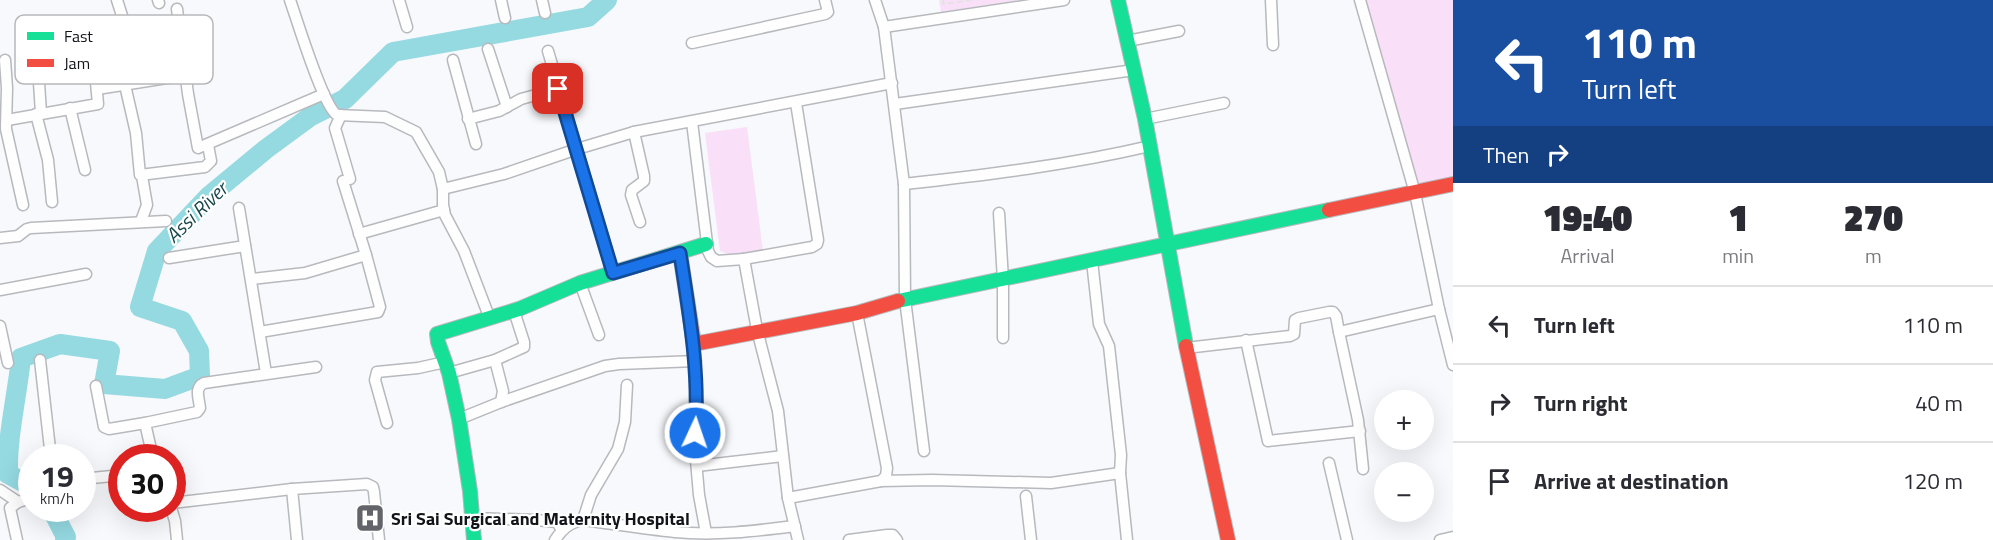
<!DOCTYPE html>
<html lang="en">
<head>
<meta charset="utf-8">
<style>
  :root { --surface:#fff; --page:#f2f2f3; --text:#2b2b33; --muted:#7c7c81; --line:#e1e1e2 }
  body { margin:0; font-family:"Titillium Web",sans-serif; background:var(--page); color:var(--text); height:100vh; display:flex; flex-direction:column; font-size:22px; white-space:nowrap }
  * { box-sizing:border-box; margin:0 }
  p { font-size:20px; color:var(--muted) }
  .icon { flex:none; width:33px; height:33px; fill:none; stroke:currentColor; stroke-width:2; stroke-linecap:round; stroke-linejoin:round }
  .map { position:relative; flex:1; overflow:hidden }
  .panel { display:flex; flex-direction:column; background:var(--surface); width:540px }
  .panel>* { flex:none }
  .banner { background:#1a4fa0; color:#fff; overflow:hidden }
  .fabs { position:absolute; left:1374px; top:390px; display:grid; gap:12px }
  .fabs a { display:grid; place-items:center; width:60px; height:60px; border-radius:50%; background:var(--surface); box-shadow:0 6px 24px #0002; font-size:30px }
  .speed { position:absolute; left:18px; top:444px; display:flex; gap:12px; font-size:30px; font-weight:700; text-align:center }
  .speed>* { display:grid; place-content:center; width:78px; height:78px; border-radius:50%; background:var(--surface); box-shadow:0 6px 24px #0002; line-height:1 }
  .speed small { font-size:15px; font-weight:400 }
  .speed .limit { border:9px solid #d22; background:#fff; color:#111 }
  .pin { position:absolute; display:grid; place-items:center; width:51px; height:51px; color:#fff; margin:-26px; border-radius:12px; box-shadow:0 3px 9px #0006 }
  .me { position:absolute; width:66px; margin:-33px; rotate:3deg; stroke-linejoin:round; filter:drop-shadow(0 0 4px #0008) }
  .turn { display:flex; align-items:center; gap:21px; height:126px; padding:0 30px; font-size:27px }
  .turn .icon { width:78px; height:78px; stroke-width:2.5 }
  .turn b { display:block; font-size:42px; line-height:51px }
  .then { display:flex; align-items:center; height:57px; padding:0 30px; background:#0003; gap:12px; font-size:22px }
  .eta { display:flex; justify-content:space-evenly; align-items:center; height:102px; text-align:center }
  .eta b { font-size:36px; font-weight:800; line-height:42px }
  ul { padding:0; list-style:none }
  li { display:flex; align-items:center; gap:18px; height:78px; padding:0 30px; border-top:2px solid var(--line) }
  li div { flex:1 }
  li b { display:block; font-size:22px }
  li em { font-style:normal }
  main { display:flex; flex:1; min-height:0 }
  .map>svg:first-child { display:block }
  .green { fill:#fadff8 }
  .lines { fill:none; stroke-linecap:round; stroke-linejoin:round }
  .river { stroke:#95d9e1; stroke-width:20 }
  .street-casing { stroke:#b7b9bd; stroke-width:13 }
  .fast-casing { stroke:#b7b9bd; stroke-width:16 }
  .jam-casing { stroke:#b7b9bd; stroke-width:16 }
  .path { stroke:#e3e3e4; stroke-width:2; stroke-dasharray:6 3; stroke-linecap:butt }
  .street { stroke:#fefeff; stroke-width:10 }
  .fast { stroke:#16e098; stroke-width:14 }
  .jam { stroke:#f24e42; stroke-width:14 }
  .route-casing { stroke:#114b97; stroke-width:15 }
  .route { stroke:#1a73e8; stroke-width:10 }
  .labels { text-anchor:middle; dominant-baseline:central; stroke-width:4.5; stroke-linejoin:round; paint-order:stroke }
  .poi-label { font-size:18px; font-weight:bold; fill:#12141a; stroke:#fff; text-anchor:start }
  .water-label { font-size:20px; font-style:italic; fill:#1a474b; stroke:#fff }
  .key { fill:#fff; stroke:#b8b8ba; stroke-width:1.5 }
  .key-label { font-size:16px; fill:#12141a }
</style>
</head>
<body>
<main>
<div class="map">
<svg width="1453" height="540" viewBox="0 0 1453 540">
  <rect width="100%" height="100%" fill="#f7f9fc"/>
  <g class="green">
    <path d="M939,0H1020L941,12Z"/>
    <path d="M1357,0H1453V178L1412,185Z"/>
    <path d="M747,127L763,251L733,256L720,251L705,133Z"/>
  </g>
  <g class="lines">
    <g class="river">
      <path d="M32,487L8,474C7,435 17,397 21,358L60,344L110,351L104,384L165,389L200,376L199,351L182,321L140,307L157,251L208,197L266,149L311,116L345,99L393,52L588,17L607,0"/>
      <path d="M51,508L66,537L65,540"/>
    </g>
    <g class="street-casing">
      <g id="street">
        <path d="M117,0L124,22L126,66L125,85L136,133L140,175L205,167L211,161L208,145"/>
        <path d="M158,0L159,3"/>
        <path d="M290,0C297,20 323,106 337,115L385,117L416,132L439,172L443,189V205L445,215L464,251L490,319"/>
        <path d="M399,0L407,27"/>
        <path d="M501,0L505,18"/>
        <path d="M542,0L545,13"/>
        <path d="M875,0L884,27L904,184L905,299L924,451"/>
        <path d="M1271,0L1273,45"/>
        <path d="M1360,0L1415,193L1439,309L1453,365"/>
        <path d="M177,9L188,94L198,148L324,94"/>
        <path d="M884,27L1064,0"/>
        <path d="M36,37L41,113"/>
        <path d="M1127,41L1179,31"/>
        <path d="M692,43L825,14L828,12L825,0"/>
        <path d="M488,49L507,107"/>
        <path d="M548,51L613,273"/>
        <path d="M5,60L7,88L6,126"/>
        <path d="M453,60L476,144"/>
        <path d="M97,89L186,75"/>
        <path d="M895,104L1134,70"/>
        <path d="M70,108L85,170"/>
        <path d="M36,114L48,160L52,202"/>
        <path d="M341,115L335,128L350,179"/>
        <path d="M468,119L499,111L521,99L558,89"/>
        <path d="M1145,119L1224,103"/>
        <path d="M7,120L98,104L91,29"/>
        <path d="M692,122L708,251L711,257L717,261L744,259L757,330L778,411L788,498L798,540"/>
        <path d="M6,129L23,205"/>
        <path d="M634,132L644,176V181L632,190L631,195L640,222"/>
        <path d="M904,184C986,175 1069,165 1150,146"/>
        <path d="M443,189L504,174L577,149L634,132L892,83"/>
        <path d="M239,208L266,373"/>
        <path d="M999,213L1003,280V338"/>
        <path d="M141,221L147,205L142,176"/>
        <path d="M359,234L444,210"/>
        <path d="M0,238L18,236L27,229L31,228L166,221"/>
        <path d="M169,258L245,246"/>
        <path d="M744,259L812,247L817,244L818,240L796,103"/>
        <path d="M1092,261L1099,324L1109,346L1121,455L1120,473L1127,540"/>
        <path d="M251,279L305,273L366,255L343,181"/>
        <path d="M580,283L599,335"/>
        <path d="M0,290L86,274"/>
        <path d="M0,326L8,363"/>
        <path d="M260,332L378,312L380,307L366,255"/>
        <path d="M1339,332L1358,420L1363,469"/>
        <path d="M1246,340L1268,441L1360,431"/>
        <path d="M1186,348L1290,336L1294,334L1295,320L1299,318L1329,312H1333L1336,316L1339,332L1439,309"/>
        <path d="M695,354L697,410L695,449L699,495L706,533"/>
        <path d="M40,360L51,458"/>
        <path d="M449,373L495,360L524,347V342L514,311"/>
        <path d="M96,386L104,427L109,429L145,423"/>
        <path d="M501,402L605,366L619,364L696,361"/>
        <path d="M459,419L501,402L503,391L495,360"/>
        <path d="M387,423L375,380L377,372L418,368L445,362"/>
        <path d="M153,458L145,423L197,412L200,408C199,398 194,388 204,383L316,367"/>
        <path d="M1329,463L1347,540"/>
        <path d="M697,466L783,456"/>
        <path d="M82,479L122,475"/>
        <path d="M881,481L932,480L1051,483L1120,473"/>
        <path d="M0,490L18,502"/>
        <path d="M1026,496L1031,540"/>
        <path d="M788,498L881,481L886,476L887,468L857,313"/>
        <path d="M172,503L292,489"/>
        <path d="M171,508L175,521L177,540"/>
        <path d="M472,518L536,520L557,522L562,530"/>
        <path d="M583,520L591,495L618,449L625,422L627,385"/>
        <path d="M17,540L10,508L18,502L32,498"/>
        <path d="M297,540L292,489L367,484L373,487L374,492L379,540"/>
        <path d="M555,540C563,528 569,523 583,520C614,524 644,529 675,532C715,536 755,531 795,526"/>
        <path d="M849,540L887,535H893L897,540"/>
        <path d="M1440,540L1453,537"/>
      </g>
    </g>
    <g class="fast-casing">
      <g id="fast">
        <path d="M1118,0L1145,119L1186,346"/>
        <path d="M898,301L1329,210"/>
        <path d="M474,540L470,491L459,419L449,373L438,342L437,334L519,309L580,283L706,244"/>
      </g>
    </g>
    <g class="jam-casing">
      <g id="jam">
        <path d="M1329,210L1453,184"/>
        <path d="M680,253L694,344L857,313L898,301"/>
        <path d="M1186,346L1228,540"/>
      </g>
    </g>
    <path class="path" d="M943,0V4L974,0"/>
    <use href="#street" class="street"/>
    <use href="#fast" class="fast"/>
    <use href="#jam" class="jam"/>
  </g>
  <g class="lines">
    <g class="route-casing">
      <path id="route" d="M558,89L613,273L680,253C689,313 700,372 695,433"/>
    </g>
    <use href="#route" class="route"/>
  </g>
  <defs>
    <g id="hospital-square" transform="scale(1.5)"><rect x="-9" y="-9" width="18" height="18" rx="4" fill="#626469" stroke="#fff"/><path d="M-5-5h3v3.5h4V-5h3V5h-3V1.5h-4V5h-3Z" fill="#fff"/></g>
  </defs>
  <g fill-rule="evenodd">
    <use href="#hospital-square" x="370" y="518"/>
  </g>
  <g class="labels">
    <g class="poi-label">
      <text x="391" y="518">Sri Sai Surgical and Maternity Hospital</text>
    </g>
    <g class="water-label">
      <text transform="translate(196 212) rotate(-44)">Assi River</text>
    </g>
  </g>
  <rect x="15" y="15" width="198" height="69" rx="9" class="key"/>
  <rect x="27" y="32" width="27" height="8" fill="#16e098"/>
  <rect x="27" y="59" width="27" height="8" fill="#f24e42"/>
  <g class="key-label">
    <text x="64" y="42">Fast</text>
    <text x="64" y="69">Jam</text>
  </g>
</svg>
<div class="fabs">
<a>+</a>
<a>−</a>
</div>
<div class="speed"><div>19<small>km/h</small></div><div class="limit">30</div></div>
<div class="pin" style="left:558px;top:89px;background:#d93025"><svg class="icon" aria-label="arrive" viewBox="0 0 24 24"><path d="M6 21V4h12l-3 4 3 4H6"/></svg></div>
<svg class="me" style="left:695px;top:433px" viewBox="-20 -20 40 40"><circle r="17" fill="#1a73e8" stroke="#fff" stroke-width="3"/><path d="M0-11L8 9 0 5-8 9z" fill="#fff"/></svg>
</div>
<section class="panel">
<div class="banner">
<div class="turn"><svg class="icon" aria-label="left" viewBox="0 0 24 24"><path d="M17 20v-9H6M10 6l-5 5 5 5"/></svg><div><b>110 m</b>Turn left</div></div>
<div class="then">Then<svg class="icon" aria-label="right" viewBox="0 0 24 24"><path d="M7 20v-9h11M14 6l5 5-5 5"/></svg></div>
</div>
<div class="eta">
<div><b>19:40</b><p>Arrival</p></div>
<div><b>1</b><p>min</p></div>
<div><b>270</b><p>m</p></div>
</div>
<ul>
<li><svg class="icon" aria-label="left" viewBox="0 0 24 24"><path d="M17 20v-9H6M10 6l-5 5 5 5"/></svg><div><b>Turn left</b></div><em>110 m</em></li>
<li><svg class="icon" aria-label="right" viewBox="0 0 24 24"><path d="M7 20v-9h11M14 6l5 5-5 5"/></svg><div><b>Turn right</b></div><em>40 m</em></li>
<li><svg class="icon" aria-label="arrive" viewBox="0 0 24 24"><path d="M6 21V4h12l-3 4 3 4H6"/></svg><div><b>Arrive at destination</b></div><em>120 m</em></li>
</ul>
</section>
</main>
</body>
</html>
